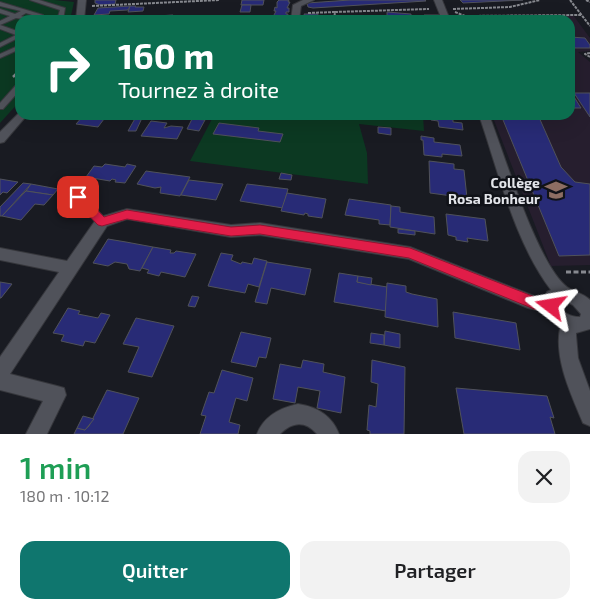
<!DOCTYPE html>
<html lang="fr">
<head>
<meta charset="utf-8">
<style>
  :root { --surface:#fff; --page:#f2f2f2; --text:#202124; --muted:#757577; --accent:#0f766e }
  body { margin:0; font-family:"Exo 2",sans-serif; background:var(--page); color:var(--text); height:100vh; display:flex; flex-direction:column; font-size:19px; white-space:nowrap }
  * { box-sizing:border-box; margin:0 }
  p { font-size:16px; color:var(--muted) }
  .icon { flex:none; width:28px; height:28px; fill:none; stroke:currentColor; stroke-width:2; stroke-linecap:round; stroke-linejoin:round }
  .map { position:relative; height:434px; overflow:hidden }
  .sheet { display:flex; flex-direction:column; background:var(--surface); flex:1 }
  .sheet>* { flex:none }
  .top-card { position:absolute; left:15px; top:15px; width:560px; height:105px; border-radius:15px; box-shadow:0 5px 20px #0002; background:#0b6e4f; color:#fff; overflow:hidden }
  .pin { position:absolute; display:grid; place-items:center; width:42px; height:42px; color:#fff; margin:-21px; border-radius:10px; box-shadow:0 2px 8px #0006 }
  .me { position:absolute; width:55px; margin:-28px; rotate:284deg; stroke-linejoin:round; filter:drop-shadow(0 0 4px #0008) }
  .turn { display:flex; align-items:center; gap:18px; height:105px; padding:0 20px; font-size:22px }
  .turn .icon { width:65px; height:65px; stroke-width:2.5 }
  .turn b { display:block; font-size:35px; line-height:42px }
  .round { display:grid; place-items:center; flex:none; width:52px; height:52px; border-radius:15px; background:var(--page) }
  .overview { display:flex; align-items:center; justify-content:space-between; height:85px; padding:0 20px }
  h1 { font-size:30px; font-weight:600; line-height:38px; color:#1e9e55 }
  .cta { display:flex; gap:10px; margin-top:auto; padding:10px 20px }
  .cta a { flex:1; height:58px; border-radius:15px; background:var(--accent); color:#fff; font-size:20px; font-weight:600; line-height:58px; text-align:center }
  .cta a+a { background:var(--page); color:var(--text) }
  .map>svg:first-child { display:block }
  .education { fill:#261e2e }
  .green { fill:#0c3922 }
  .building { fill:#282b76; stroke:#50525a }
  .lines { fill:none; stroke-linecap:round; stroke-linejoin:round }
  .service-casing { stroke:#36373c; stroke-width:2 }
  .minor-casing { stroke:#36373c; stroke-width:2 }
  .tertiary-casing { stroke:#36373c; stroke-width:2 }
  .path-far2 { stroke:#87898f; stroke-width:2; stroke-dasharray:3 1; stroke-linecap:butt }
  .path-far1 { stroke:#87898f; stroke-width:2.5; stroke-dasharray:4 2; stroke-linecap:butt }
  .path { stroke:#87898f; stroke-width:3; stroke-dasharray:5 2.5; stroke-linecap:butt }
  .service { fill:#50525a; fill-rule:evenodd }
  .minor { fill:#50525a; fill-rule:evenodd }
  .tertiary { fill:#50525a; fill-rule:evenodd }
  .route { fill:#e11d48; stroke:#92132f }
  .labels { text-anchor:middle; dominant-baseline:central; stroke-width:5; stroke-linejoin:round; paint-order:stroke }
  .poi-label { font-size:14px; font-weight:bold; fill:#e3e5ea; stroke:#101218; text-anchor:end }
</style>
</head>
<body>
<div class="map">
<svg width="590" height="434" viewBox="0 0 590 434">
  <rect width="100%" height="100%" fill="#191b22"/>
  <path class="education" d="M573,15L590,38V51L578,52L590,62V265L551,266L492,115H570V20H499Z"/>
  <g class="green">
    <path d="M0,0H54L74,2L70,20H20V101L0,123Z"/>
    <path d="M198,115H273L310,119L312,115H423L424,131L359,124L367,153L368,184L190,161L213,117Z"/>
  </g>
  <g class="building">
    <path d="M95,0H116L115,4L100,5L95,3Z"/>
    <path d="M242,0H264L263,5H241Z"/>
    <path d="M279,0H289L288,2H290L287,8H289V12H286V14H288L287,18L285,20H287H272L275,19V17H273L276,11H274L275,7L277,8V2Z"/>
    <path d="M350,0H425L426,1L313,8L308,7L307,3Z"/>
    <path d="M460,0H523L463,3Z"/>
    <path d="M242,5H251L250,12H240Z"/>
    <path d="M130,6H136L135,7H144L143,11L128,12Z"/>
    <path d="M130,6L128,10L110,11L109,14L94,15L98,8Z"/>
    <path d="M387,12L411,14V20H387Z"/>
    <path d="M304,14H318L317,18L316,20H306Z"/>
    <path d="M173,15L172,20H156L157,16Z"/>
    <path d="M424,15H439L441,20H428L426,19Z"/>
    <path d="M570,37L585,38L590,45V48H575L570,41Z"/>
    <path d="M570,92H571L581,108H570Z"/>
    <path d="M574,93H590V117Z"/>
    <path d="M84,115H107L98,127L76,124Z"/>
    <path d="M137,115H148L146,118H142L136,131H128Z"/>
    <path d="M431,115H462L463,119L453,117V122L462,123L463,130L439,127L438,121L431,120Z"/>
    <path d="M501,115H538L561,167L575,182L590,184V255L559,256Z"/>
    <path d="M192,119L205,120L199,131L187,129Z"/>
    <path d="M151,121L167,123L164,128L171,126L183,127L177,139L141,136Z"/>
    <path d="M219,123L259,128L258,131L283,134L280,142L213,134Z"/>
    <path d="M378,127L391,128V135L378,133Z"/>
    <path d="M421,136L434,138V142L460,145L462,156L442,154V157L424,155L423,140H421Z"/>
    <path d="M429,161L454,164V169L464,170L467,198L430,193Z"/>
    <path d="M105,164L125,167L127,164L136,166L125,183L115,182L116,180L112,179L110,181L86,177L94,166L102,167Z"/>
    <path d="M146,171L153,172L190,177L180,196L160,193L161,187L155,188L137,184Z"/>
    <path d="M281,173L292,175L291,180L279,179Z"/>
    <path d="M0,179L18,182L7,193L3,192L0,195Z"/>
    <path d="M189,180L223,184L216,200L181,195Z"/>
    <path d="M23,183L31,184L2,216H0V207Z"/>
    <path d="M31,184L58,189L53,195L26,191Z"/>
    <path d="M247,184L288,189L283,208L240,201Z"/>
    <path d="M26,191L53,195L44,205L35,204L21,220L2,216Z"/>
    <path d="M287,193L326,199L322,218L308,216V214L305,213L304,215L281,211Z"/>
    <path d="M349,199L391,205L390,225L379,224V220L345,215Z"/>
    <path d="M391,206L400,207V212L434,217L435,234L390,227Z"/>
    <path d="M446,214L485,219L488,241L467,238L468,242L456,240V237L448,235Z"/>
    <path d="M398,229L415,231V235L398,233Z"/>
    <path d="M108,239L126,242L153,247L140,271L129,269L127,264L115,262L108,266L93,263Z"/>
    <path d="M153,247L171,250L170,253H174L176,251L196,254L185,277L161,272L159,276L147,273L149,270L142,268Z"/>
    <path d="M221,253L233,255L231,260L241,264L242,262L252,264L254,258L267,261L259,287L248,284L245,293L208,286Z"/>
    <path d="M267,262L311,269L305,295L271,288L267,304L255,302Z"/>
    <path d="M339,273L358,276L357,282L387,287L386,311L334,302Z"/>
    <path d="M358,276L372,278L371,285L357,282Z"/>
    <path d="M0,282L12,284L1,298H0Z"/>
    <path d="M387,283L406,286V292L412,294L437,299L438,327L385,317Z"/>
    <path d="M192,296L199,297L195,307L188,306Z"/>
    <path d="M68,308L80,311L78,314L98,318L101,313L110,315L95,343L85,341L83,346L61,341L64,335L53,333Z"/>
    <path d="M453,312L516,323L520,350L455,338Z"/>
    <path d="M136,318L174,326L152,377L128,372L139,347L123,344Z"/>
    <path d="M385,331L400,334V348L384,345Z"/>
    <path d="M241,332L271,338L266,358L259,357L256,367L231,362Z"/>
    <path d="M371,333L384,335V345L370,343Z"/>
    <path d="M303,360L324,364L323,372L345,377L341,413L317,408L320,391L298,387L295,403L273,399L280,364L301,368Z"/>
    <path d="M372,360L405,367L404,434H370V431L367,430L369,405L376,407L378,384L371,382Z"/>
    <path d="M222,370L253,378L247,401L236,398L229,422L240,425L238,434H200L206,416L201,415L209,392L214,393Z"/>
    <path d="M456,388L547,396L554,418L550,417L555,434H464Z"/>
    <path d="M107,390L139,398L123,434H74L77,428L85,430L89,426Z"/>
    <path d="M83,416L94,419L85,430L77,428Z"/>
  </g>
  <g class="lines">
    <g class="service-casing">
      <g id="service">
        <path d="M30,0H39L65,8L63,20H57L60,10Z"/>
        <path d="M0,2L43,15V20H37L38,17L26,13L21,16L32,20L16,18L0,25V21L10,16L0,13V9L15,14L21,11L0,6Z"/>
        <path d="M0,25L20,32V37L0,47V43L16,35L0,29Z"/>
        <path d="M20,45V49L0,58V54Z"/>
        <path d="M17,84H20V90L3,109H0V103Z"/>
        <path d="M78,193L81,195L106,219L107,222L106,225H98L75,199L73,197L75,195Z"/>
      </g>
    </g>
    <g class="minor-casing">
      <g id="minor">
        <path d="M303,0H314L301,6L299,20H291L293,5Z"/>
        <path d="M434,0H442L450,20H442Z"/>
        <path d="M479,115H489C504,153 537,264 567,287C574,292 583,293 590,300V329L576,333V335L578,358L590,391V426L583,423C571,394 554,359 560,328L550,320L546,312L528,308L409,259L260,235L231,237L127,219L107,226L10,374L57,386L64,388L66,395L47,434H26L43,401L0,390V357L59,272L0,260V248L67,261L97,218L127,209L231,225L260,223L410,247L534,296L545,297L547,292L551,290C514,241 499,173 479,115ZM563,300L573,305L581,314L580,317C571,317 561,313 559,303Z"/>
        <path d="M298,404C318,407 332,416 339,434H317C305,420 292,422 280,434H257C264,416 280,408 298,404Z"/>
      </g>
    </g>
    <g class="tertiary-casing">
      <g id="tertiary">
        <path d="M78,0H86L84,20H76Z"/>
        <path d="M20,112V115H27L4,142L0,143V132Z"/>
      </g>
    </g>
    <g class="path-far2">
      <path d="M570,0L590,26"/>
      <path d="M586,0L590,2"/>
      <path d="M92,6L219,0"/>
      <path d="M453,9L510,7L540,0"/>
      <path d="M455,12L465,16L581,15"/>
      <path d="M308,13L335,12"/>
      <path d="M334,20L335,12L429,9"/>
      <path d="M590,53L585,54L590,57"/>
      <path d="M18,72L20,70"/>
    </g>
    <path class="path-far1" d="M13,77L19,71"/>
    <path class="path" d="M566,272H590"/>
    <use href="#service" class="service"/>
    <use href="#minor" class="minor"/>
    <use href="#tertiary" class="tertiary"/>
  </g>
  <path class="route" d="M78,193L82,194L104,217L127,210L231,227L260,225L410,248L535,297L556,301L558,306L556,310L551,312L534,309L409,258L260,234L231,236L127,219L102,226L98,225L74,200L73,197L74,194Z"/>
  <defs>
    <g id="school-bare" transform="scale(1.725)"><path d="M0-5L7-2L0 1L-7-2ZM-4 1L0 2.5L4 1V4Q0 6-4 4Z" fill="#8d6e63" stroke="#101218" stroke-width="2.5" paint-order="stroke"/></g>
  </defs>
  <g fill-rule="evenodd">
    <use href="#school-bare" x="556" y="190"/>
  </g>
  <g class="labels">
    <g class="poi-label">
      <text x="540" y="182">Collège<tspan x="540" dy="16">Rosa Bonheur</tspan></text>
    </g>
  </g>
</svg>
<div class="pin" style="left:78px;top:197px;background:#d93025"><svg class="icon" aria-label="arrive" viewBox="0 0 24 24"><path d="M6 21V4h12l-3 4 3 4H6"/></svg></div>
<svg class="me" style="left:551px;top:306px" viewBox="-20 -20 40 40"><path d="M0-17L14 15 0 8-14 15z" fill="#e11d48" stroke="#fff" stroke-width="4"/></svg>
<div class="top-card">
<div class="turn"><svg class="icon" aria-label="right" viewBox="0 0 24 24"><path d="M7 20v-9h11M14 6l5 5-5 5"/></svg><div><b>160 m</b>Tournez à droite</div></div>
</div>
</div>
<section class="sheet">
<div class="overview"><div><h1>1 min</h1><p>180 m · 10:12</p></div><a class="round"><svg class="icon" aria-label="close" viewBox="0 0 24 24"><path d="M6 6l12 12M18 6L6 18"/></svg></a></div>
<div class="cta"><a>Quitter</a><a>Partager</a></div>
</section>
</body>
</html>
